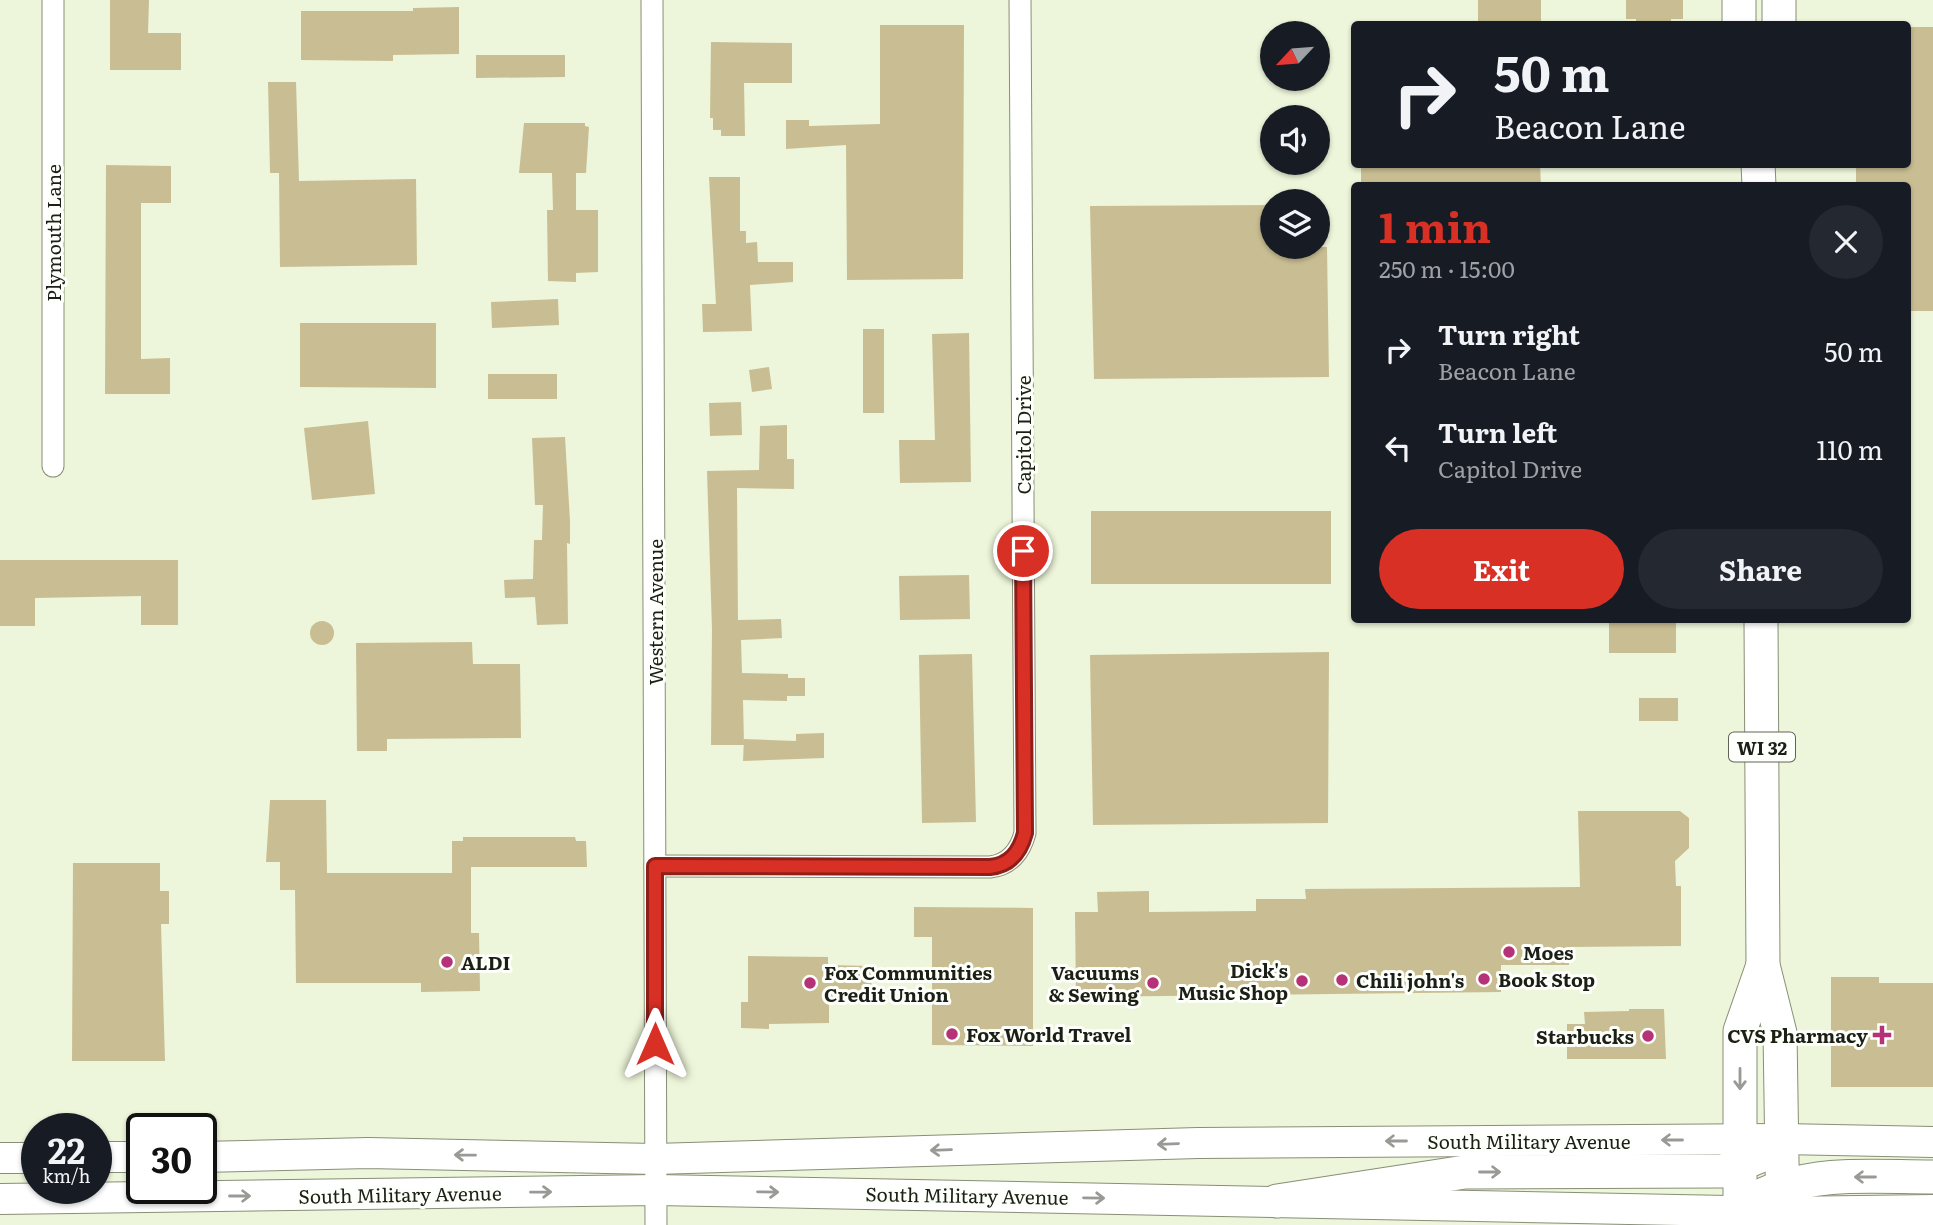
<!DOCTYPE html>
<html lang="en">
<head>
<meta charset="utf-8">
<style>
  :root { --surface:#171b24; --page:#242831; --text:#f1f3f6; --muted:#9ea1a6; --accent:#d93025 }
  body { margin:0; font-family:Literata,serif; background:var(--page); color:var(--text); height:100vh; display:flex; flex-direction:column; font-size:26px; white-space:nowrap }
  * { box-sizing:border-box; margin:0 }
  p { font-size:23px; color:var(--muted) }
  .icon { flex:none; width:38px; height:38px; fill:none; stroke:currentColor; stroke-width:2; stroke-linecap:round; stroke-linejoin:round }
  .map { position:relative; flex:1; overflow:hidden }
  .side { position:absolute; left:1351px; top:182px; width:560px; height:441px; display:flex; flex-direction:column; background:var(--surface); border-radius:7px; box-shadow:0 2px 5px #0004 }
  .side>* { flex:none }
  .hud { position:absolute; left:1351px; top:21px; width:560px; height:147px; border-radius:7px; box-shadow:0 2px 5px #0004; background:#171b24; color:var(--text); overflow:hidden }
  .needle { width:46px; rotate:244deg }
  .fabs { position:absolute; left:1260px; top:21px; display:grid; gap:14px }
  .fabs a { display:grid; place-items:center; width:70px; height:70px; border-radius:50%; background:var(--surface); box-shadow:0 2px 5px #0004; font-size:35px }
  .speed { position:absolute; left:21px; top:1113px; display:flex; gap:14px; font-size:35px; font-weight:700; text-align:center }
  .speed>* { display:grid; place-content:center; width:91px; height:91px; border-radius:50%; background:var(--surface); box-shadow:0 2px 5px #0004; line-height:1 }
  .speed small { font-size:18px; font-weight:400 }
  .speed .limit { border:4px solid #111; border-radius:10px; background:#fff; color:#111 }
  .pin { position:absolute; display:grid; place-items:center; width:60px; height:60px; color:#fff; margin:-30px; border:4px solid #fff; border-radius:50%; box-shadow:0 2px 7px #0007 }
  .me { position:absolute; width:77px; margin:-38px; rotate:0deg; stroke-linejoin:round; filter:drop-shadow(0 0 5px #0008) }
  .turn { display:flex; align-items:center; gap:24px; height:147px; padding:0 28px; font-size:32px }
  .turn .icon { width:91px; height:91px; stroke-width:2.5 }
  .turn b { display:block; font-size:49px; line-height:60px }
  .round { display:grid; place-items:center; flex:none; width:74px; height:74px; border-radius:37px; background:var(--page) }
  .headline { display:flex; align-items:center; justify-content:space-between; height:119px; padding:0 28px }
  h1 { font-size:42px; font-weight:700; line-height:52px; color:var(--accent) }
  .primary-button { display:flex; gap:14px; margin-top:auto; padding:14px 28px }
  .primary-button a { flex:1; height:80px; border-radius:42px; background:var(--accent); color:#fff; font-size:28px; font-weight:700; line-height:80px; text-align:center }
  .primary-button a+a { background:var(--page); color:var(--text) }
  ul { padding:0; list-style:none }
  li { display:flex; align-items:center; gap:21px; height:98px; padding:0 28px }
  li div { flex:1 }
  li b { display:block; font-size:26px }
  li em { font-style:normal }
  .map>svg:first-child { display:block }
  .building { fill:#c9be93 }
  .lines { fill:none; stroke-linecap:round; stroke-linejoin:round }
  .street-casing { stroke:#878f76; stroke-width:23 }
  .secondary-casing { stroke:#878f76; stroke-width:32 }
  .primary-casing { stroke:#878f76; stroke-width:35 }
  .street { stroke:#fff; stroke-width:21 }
  .secondary { stroke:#fff; stroke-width:30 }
  .primary { stroke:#fff; stroke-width:33 }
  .oneway { stroke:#999a96 }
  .route-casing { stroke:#8d1f18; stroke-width:18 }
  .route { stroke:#d93025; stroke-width:12 }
  .poi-dot { fill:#b53178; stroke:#fdfffa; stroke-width:2.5 }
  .labels { text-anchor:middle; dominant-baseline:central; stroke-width:6; stroke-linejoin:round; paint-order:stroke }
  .shield { fill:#fdfffa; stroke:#60625a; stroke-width:2 }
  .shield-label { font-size:18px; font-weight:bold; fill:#1c1f15 }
  .street-label { font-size:19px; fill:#1c1f15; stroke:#fdfffa }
  .poi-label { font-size:19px; font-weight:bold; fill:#1c1f15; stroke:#fdfffa; text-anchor:start }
</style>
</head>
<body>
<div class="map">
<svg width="1933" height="1225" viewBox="0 0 1933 1225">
  <rect width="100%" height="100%" fill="#edf5da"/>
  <g class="building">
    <path d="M110,0H149L148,33H181V70H110Z"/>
    <rect x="1478" y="0" width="63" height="24"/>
    <path d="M1626,0H1683V19H1671V24H1636V19H1626Z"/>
    <path d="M459,7V54L393,55V61L301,60V11H413V8Z"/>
    <path d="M880,25H964L963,279L847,280L846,145L786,149V120H809V126L880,124Z"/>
    <path d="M1908,27H1933V311H1908V186H1856V164H1908Z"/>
    <path d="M711,42L792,43V83H744L745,136H721V130H713V118H710Z"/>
    <path d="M476,55H565V77L476,78Z"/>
    <path d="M268,82H296L299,181L416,179L417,265L280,267L279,173H270Z"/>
    <path d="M524,123H585V126L589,127L586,173H576V210H598V272L576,273V282L548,281L547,210H553L552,173H519Z"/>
    <path d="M1361,164H1540L1541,186H1361Z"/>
    <path d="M106,165L171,166V203H141V359L170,358V394H105Z"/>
    <path d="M709,177H740V231H746V243L757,242L758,262H793V282L750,285L752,331L703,332L702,304H716Z"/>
    <path d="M1272,205V247H1327L1329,377L1094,379L1090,206Z"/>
    <path d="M558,299L559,325L492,328L491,302Z"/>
    <path d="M300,323H436V388L300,387Z"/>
    <rect x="863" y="329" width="21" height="84"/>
    <path d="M969,333L971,482L900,483L899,440H935L932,334Z"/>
    <path d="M769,367L772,389L752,392L749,370Z"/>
    <rect x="488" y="374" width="69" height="25"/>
    <path d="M741,402L742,435L710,436L709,403Z"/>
    <path d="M368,421L375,494L312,500L304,428Z"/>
    <path d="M787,425V459H794V489L737,488L738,620L781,619L782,638L741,640L742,673L788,674V678H805V696H787V701L743,700L744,745H711L712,629L707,471L759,470L760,426Z"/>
    <path d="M565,437L570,521V544L567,543L568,624L537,625L535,597L505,598L504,580L533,579L534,540H542L543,505H535L532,438Z"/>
    <rect x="1091" y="511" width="240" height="73"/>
    <path d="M0,560H178V625H141V596L35,598V626H0Z"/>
    <path d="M969,575L970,619L900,620L899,576Z"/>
    <rect x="1609" y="620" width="67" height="33"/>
    <circle cx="322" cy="633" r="12"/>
    <path d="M472,642L473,664H520L521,738L387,739V751H357L356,643Z"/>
    <path d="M1329,652L1328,823L1093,825L1090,655Z"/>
    <path d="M972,654L976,822L922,823L919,655Z"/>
    <rect x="1639" y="698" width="39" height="23"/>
    <path d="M824,733V758L743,761L744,739L796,741V734Z"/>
    <path d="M270,800H326L327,873H452V841H463V837H575L576,841H586L587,867H471V933H479L480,991L421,992V983H296L295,890H280V862H266Z"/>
    <path d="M1578,811H1680L1689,818V848L1675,861L1676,886H1681V946L1569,947V965H1501V992L1076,997L1075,912H1098L1097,892L1149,891V912L1256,911V899H1306L1305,889L1580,887Z"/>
    <path d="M73,863H160V891H169V924H161L165,1061H72Z"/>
    <path d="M914,907L1033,908V1046L932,1045V937H914Z"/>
    <path d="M748,956L828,957V965L871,966L872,1001H829V1023L769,1024V1029L741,1028V1002H748Z"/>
    <path d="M1831,977H1879V983H1933V1087H1831Z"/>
    <path d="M1629,1009H1664L1666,1059H1567V1024H1585L1584,1012L1629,1011Z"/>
  </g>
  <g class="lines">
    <g class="street-casing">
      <g id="street">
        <path d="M652,0L656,1225"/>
        <path d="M53,466V0"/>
        <path d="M655,866L990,867C1009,865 1020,852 1025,833L1020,0"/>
      </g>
    </g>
    <g class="secondary-casing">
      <g id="secondary">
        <path d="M96,1157H142"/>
        <path d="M201,1157L368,1153L655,1159L1198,1143L1783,1139L1933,1142"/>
        <path d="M0,1158H37"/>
        <path d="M0,1199L656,1190L1783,1212L1933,1210"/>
      </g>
    </g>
    <g class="primary-casing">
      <g id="primary">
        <path d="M1779,0V24"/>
        <path d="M1739,24V0"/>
        <path d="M1758,164L1759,186"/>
        <path d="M1761,620L1763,965L1780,1033L1783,1225"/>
        <path d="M1764,1194C1819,1170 1874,1177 1933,1177"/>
        <path d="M1277,1201L1465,1172L1723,1171L1763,1155L1783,1139"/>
        <path d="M1740,1225V1031L1763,965"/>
      </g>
    </g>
    <use href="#street" class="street"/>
    <use href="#secondary" class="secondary"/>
    <use href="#primary" class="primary"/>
  </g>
  <defs><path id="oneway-shaft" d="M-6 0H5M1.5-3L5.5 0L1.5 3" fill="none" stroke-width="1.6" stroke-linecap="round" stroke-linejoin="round" transform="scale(1.75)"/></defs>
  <g class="oneway">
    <use href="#oneway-shaft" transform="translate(1740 1079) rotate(90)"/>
    <use href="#oneway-shaft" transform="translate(1672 1140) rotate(180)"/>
    <use href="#oneway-shaft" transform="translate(1396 1141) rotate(180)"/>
    <use href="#oneway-shaft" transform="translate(1168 1144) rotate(178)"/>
    <use href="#oneway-shaft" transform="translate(941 1150) rotate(178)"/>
    <use href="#oneway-shaft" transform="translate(465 1155) rotate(-179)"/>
    <use href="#oneway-shaft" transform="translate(1490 1172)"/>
    <use href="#oneway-shaft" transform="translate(1865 1177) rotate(-180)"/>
    <use href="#oneway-shaft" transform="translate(541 1192) rotate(-1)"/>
    <use href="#oneway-shaft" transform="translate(768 1192) rotate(1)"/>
    <use href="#oneway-shaft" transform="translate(240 1196)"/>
    <use href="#oneway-shaft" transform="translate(1094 1198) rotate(1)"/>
  </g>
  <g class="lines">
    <g class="route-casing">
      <path id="route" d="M655,1044V866L990,867C1010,865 1020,852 1025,833L1023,551"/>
    </g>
    <use href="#route" class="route"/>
  </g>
  <g class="poi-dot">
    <circle cx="1509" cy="952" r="7"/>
    <circle cx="447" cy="962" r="7"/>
    <circle cx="1484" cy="979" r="7"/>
    <circle cx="1342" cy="980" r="7"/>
    <circle cx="1302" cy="981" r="7"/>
    <circle cx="810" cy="983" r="7"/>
    <circle cx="1153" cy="983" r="7"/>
    <circle cx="952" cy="1034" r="7"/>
    <path d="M1878.5 1024.5h7v7h7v7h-7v7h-7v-7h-7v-7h7z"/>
    <circle cx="1648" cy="1036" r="7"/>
  </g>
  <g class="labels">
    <rect class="shield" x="1729" y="732.5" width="66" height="29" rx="5"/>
    <g class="shield-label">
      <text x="1762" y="747">WI 32</text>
    </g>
    <g class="street-label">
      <text transform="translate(53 233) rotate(-90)">Plymouth Lane</text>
      <text transform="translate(1023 435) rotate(-90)">Capitol Drive</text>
      <text transform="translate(655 612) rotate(-90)">Western Avenue</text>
      <text x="1529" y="1141">South Military Avenue</text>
      <text transform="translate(400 1194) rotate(-1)">South Military Avenue</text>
      <text transform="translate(967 1195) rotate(1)">South Military Avenue</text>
    </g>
    <g class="poi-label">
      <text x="1523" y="952">Moes</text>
      <text x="461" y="962">ALDI</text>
      <text x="1288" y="970" text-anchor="end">Dick's<tspan x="1288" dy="22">Music Shop</tspan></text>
      <text x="824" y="972">Fox Communities<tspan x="824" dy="22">Credit Union</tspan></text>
      <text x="1139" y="972" text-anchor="end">Vacuums<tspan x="1139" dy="22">&amp; Sewing</tspan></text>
      <text x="1498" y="979">Book Stop</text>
      <text x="1356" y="980">Chili john's</text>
      <text x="966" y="1034">Fox World Travel</text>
      <text x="1868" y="1035" text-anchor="end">CVS Pharmacy</text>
      <text x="1634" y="1036" text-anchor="end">Starbucks</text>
    </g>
  </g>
</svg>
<div class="fabs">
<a><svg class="needle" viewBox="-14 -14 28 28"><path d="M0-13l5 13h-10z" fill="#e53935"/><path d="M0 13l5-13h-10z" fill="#9ea1a6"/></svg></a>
<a><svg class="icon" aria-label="sound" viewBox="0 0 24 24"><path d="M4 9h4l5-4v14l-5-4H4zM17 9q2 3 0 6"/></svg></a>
<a><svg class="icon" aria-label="layers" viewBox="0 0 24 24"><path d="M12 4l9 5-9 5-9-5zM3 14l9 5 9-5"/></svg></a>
</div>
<div class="speed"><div>22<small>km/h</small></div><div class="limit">30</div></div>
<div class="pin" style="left:1023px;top:551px;background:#d93025"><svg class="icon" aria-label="arrive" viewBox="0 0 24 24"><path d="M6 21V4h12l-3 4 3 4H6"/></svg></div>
<svg class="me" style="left:655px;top:1044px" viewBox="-20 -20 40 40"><path d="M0-17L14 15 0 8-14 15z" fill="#d93025" stroke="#fff" stroke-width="4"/></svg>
<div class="hud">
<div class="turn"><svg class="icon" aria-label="right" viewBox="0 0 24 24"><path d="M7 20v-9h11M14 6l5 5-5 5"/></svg><div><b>50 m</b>Beacon Lane</div></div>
</div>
<section class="side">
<div class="headline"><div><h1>1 min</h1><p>250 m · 15:00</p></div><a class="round"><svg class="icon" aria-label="close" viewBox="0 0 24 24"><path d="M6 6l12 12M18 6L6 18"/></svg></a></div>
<ul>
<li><svg class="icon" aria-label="right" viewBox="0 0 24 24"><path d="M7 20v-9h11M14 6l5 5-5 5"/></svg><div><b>Turn right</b><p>Beacon Lane</p></div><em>50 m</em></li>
<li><svg class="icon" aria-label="left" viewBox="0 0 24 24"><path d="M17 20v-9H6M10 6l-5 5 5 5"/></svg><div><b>Turn left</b><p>Capitol Drive</p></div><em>110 m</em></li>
</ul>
<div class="primary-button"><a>Exit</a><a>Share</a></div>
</section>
</div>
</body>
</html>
